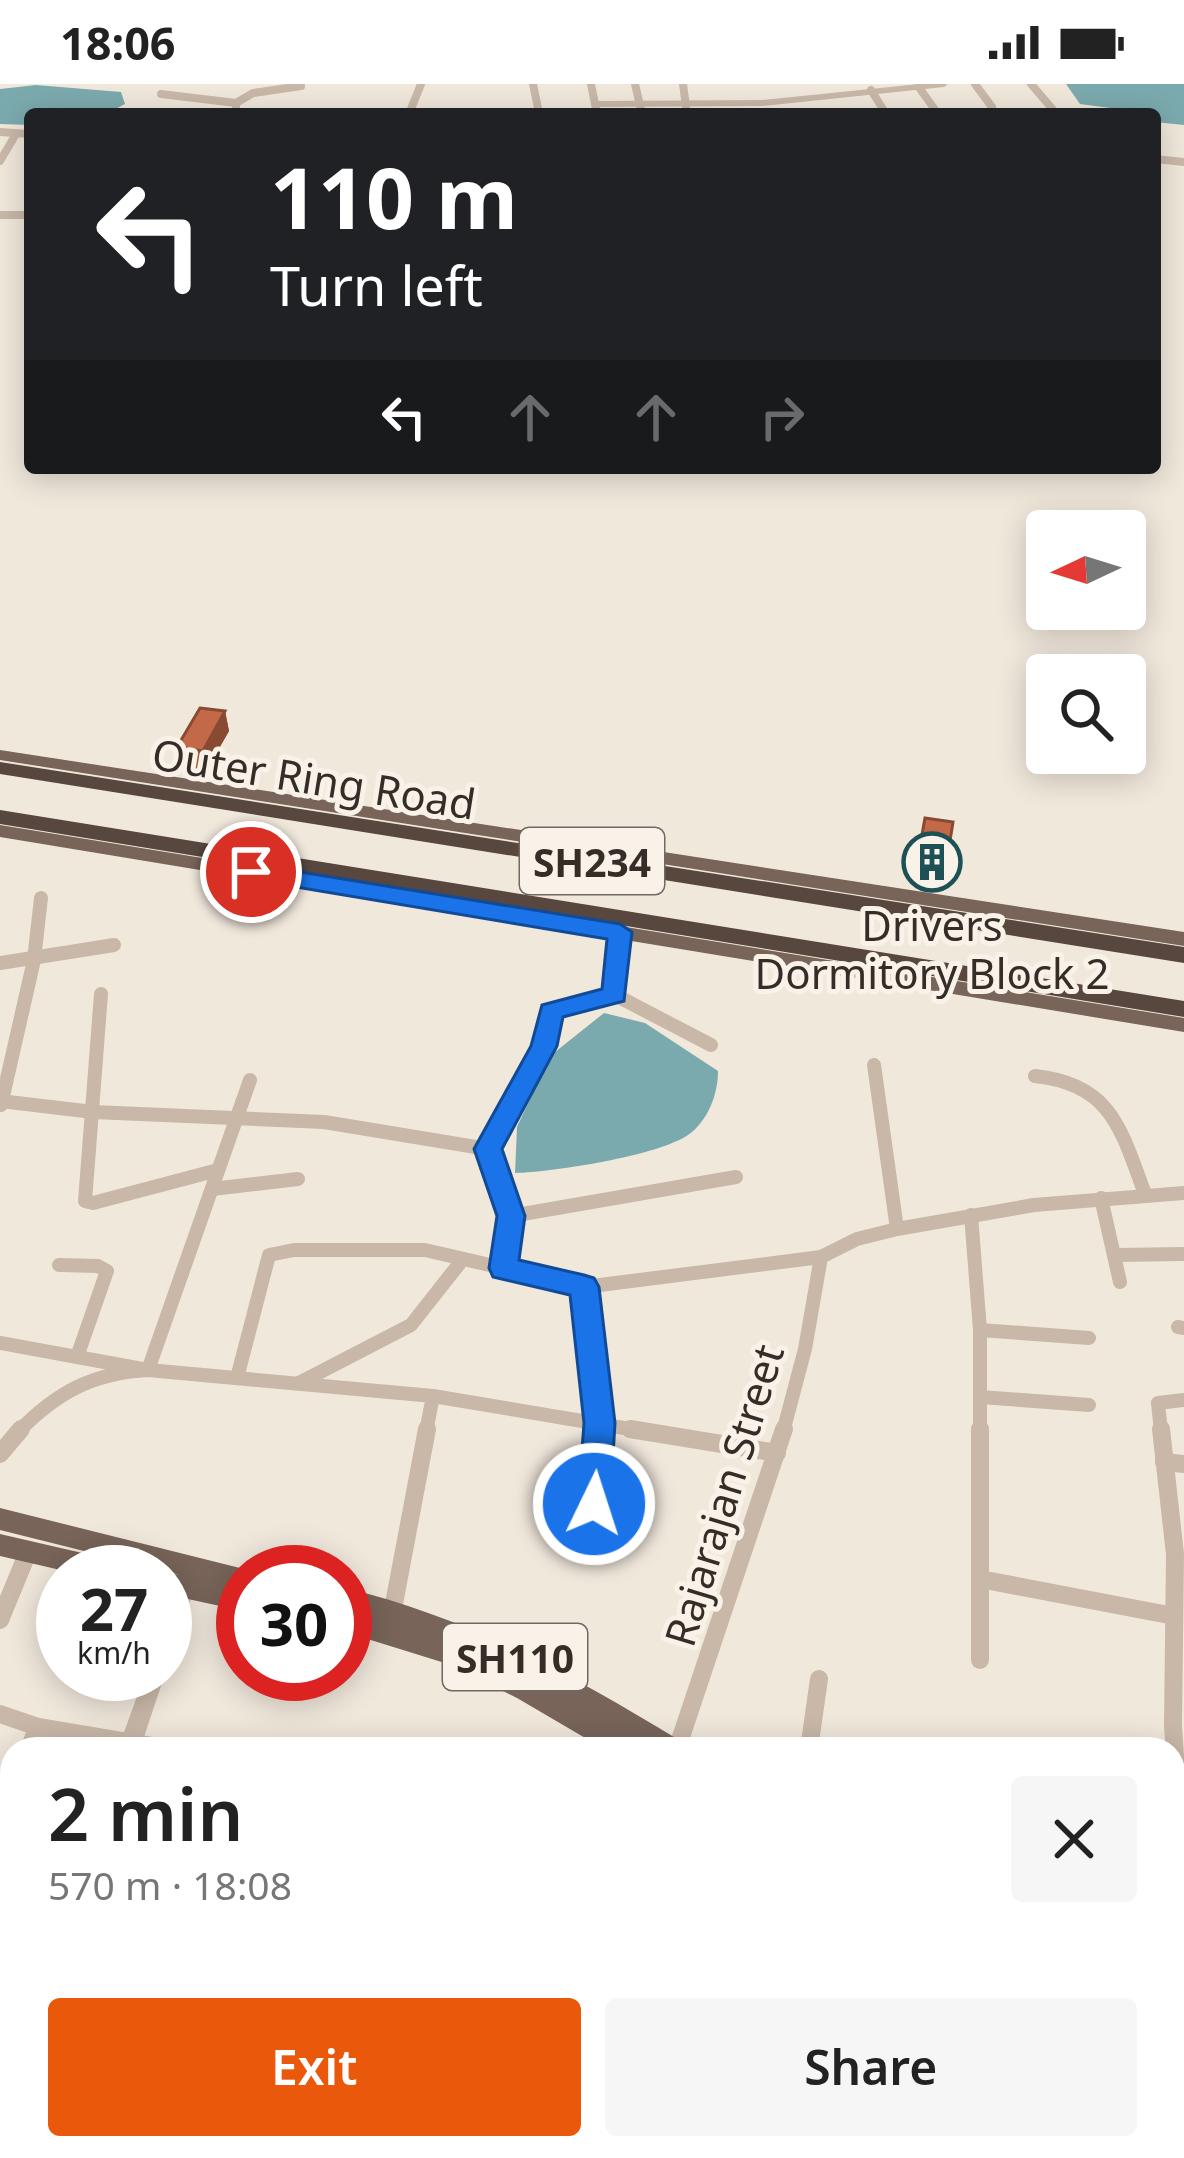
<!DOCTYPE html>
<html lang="en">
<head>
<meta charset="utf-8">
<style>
  :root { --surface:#fff; --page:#f6f6f6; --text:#222; --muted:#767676; --accent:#ea580c }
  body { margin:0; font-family:"Noto Sans",sans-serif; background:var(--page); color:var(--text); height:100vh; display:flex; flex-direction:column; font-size:45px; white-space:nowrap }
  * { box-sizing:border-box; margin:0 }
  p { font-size:39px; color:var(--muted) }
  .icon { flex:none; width:66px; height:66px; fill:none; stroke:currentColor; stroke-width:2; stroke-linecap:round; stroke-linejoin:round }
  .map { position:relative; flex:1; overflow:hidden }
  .panel { position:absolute; left:0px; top:1653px; width:1185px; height:423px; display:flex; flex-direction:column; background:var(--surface); border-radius:36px 36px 0 0; box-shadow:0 6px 30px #0003 }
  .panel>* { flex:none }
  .hud { position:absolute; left:24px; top:24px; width:1137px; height:366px; border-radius:12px; box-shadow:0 6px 30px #0003; background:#202124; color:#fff; overflow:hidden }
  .needle { width:78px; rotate:266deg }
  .buttons { position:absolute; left:1026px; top:426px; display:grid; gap:24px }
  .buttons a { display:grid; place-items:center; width:120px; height:120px; border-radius:12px; background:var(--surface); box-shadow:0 6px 30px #0003; font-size:60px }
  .speed { position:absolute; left:36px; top:1461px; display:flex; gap:24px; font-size:60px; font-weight:700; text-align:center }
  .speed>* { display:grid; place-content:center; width:156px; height:156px; border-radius:50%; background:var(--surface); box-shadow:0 6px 30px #0003; line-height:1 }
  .speed small { font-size:30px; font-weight:400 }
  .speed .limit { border:18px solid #d22; background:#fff; color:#111 }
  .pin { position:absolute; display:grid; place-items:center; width:102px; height:102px; color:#fff; margin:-51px; border:6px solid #fff; border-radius:50%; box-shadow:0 3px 12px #0007 }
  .me { position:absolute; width:132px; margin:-66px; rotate:4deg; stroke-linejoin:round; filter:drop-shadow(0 0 9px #0008) }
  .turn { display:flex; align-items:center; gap:42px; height:252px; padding:0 48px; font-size:54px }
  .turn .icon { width:156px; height:156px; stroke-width:2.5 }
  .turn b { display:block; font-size:84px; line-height:102px }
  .lanes { display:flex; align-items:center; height:114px; padding:0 48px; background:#0003; justify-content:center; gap:60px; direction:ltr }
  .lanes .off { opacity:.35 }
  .round { display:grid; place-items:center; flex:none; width:126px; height:126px; border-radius:12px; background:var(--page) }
  .overview { display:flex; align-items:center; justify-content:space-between; height:204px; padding:0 48px }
  h1 { font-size:72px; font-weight:600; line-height:90px }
  .primary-button { display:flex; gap:24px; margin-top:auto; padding:24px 48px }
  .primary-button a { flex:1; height:138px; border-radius:12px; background:var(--accent); color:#fff; font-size:48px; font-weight:600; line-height:138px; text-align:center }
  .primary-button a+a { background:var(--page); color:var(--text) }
  .status { display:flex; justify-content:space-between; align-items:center; height:84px; padding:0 60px; background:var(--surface); direction:ltr }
  .status svg { height:33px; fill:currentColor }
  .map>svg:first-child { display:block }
  .water { fill:#7baaae }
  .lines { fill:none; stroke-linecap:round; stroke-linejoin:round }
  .minor-far2 { stroke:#c9b8a8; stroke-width:8 }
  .minor-far1 { stroke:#c9b8a8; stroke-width:14 }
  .minor { stroke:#c9b8a8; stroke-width:18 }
  .tertiary { fill:#c9b8a8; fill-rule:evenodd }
  .primary { fill:#786459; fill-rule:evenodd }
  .motorway { fill:#57473f; fill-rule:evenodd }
  .wall { fill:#a85a3e }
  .shaded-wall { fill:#884a32 }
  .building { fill:#c36948; stroke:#884a32; stroke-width:3 }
  .route { fill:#1a73e8; stroke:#114b97; stroke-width:3 }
  .labels { text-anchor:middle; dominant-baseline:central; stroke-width:10; stroke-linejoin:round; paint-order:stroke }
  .shield { fill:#f9f2e8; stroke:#706862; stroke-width:3 }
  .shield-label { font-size:39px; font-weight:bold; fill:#362d28 }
  .street-label { font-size:42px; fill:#362d28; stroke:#f9f2e8 }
  .poi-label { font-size:42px; fill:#362d28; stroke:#f9f2e8 }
</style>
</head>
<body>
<div class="status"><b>18:06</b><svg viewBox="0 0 49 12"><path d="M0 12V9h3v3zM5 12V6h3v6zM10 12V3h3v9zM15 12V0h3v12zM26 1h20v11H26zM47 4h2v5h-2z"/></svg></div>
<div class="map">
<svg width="1184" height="2074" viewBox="0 0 1184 2074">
  <rect width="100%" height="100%" fill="#f1e8dc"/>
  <g class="water">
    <path d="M1066,0H1184V41L1155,38V30L1080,20Z"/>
    <path d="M36,1L121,8L125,20L106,30H30V41L0,40V5Z"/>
    <path d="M604,929L645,939L718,987C718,1010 708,1037 688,1051C657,1072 553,1088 515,1089L517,1043L550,972Z"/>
  </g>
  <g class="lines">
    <g class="minor-far2">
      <path d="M533,0L539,29L561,30"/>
      <path d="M591,0L597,30"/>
      <path d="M635,0L642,30"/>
      <path d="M683,0L687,30"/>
      <path d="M975,0L992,23"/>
      <path d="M918,2L938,30"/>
      <path d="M871,6L886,30"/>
      <path d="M161,10L236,19"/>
      <path d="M236,30V19L253,9L301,2"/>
      <path d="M409,30L421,0"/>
      <path d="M1013,30L1055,28L1031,0"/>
      <path d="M0,48L30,50"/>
      <path d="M1155,75L1184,78"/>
      <path d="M0,77L16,50"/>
      <path d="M0,131H30"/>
    </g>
    <g class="minor-far1">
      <path d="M0,879L114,861"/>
      <path d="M101,910L85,1117L93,1119L218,1086"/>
      <path d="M615,911L711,961"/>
      <path d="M615,911L620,848"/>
      <path d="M874,981L897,1145"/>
      <path d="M1035,992C1112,1000 1121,1046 1145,1110"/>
      <path d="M0,1017L93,1028L324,1038L488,1065L511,1132L736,1093"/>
      <path d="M1,1021L34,876L41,814"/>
      <path d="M488,1065L544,962L551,927L615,911"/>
      <path d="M212,1105L298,1095"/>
      <path d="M1101,1114L1120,1198"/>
      <path d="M971,1131L980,1246V1348"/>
      <path d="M1114,1171L1184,1170"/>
      <path d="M59,1181L98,1182L107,1187L78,1270"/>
      <path d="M503,1184L511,1132"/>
      <path d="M584,1203L598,1348"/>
      <path d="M1178,1243L1184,1244"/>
      <path d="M980,1246L1089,1254"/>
      <path d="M0,1259L148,1286L250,996"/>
      <path d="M237,1294L269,1171L294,1166H425L584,1203L821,1173L857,1155L897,1145L1034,1121L1184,1109"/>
      <path d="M299,1299L411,1241L463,1175"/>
      <path d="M980,1313L1089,1321"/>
      <path d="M18,1348C57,1308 93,1289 148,1286L433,1312L648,1348"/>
      <path d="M426,1348L433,1312"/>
      <path d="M783,1348L805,1265L821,1173"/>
      <path d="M1161,1348L1158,1319L1184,1316"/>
    </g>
    <g class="minor">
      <path d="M630,1345L777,1369"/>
      <path d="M980,1345V1576"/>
      <path d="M1161,1345L1175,1470L1173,1642L1184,1808"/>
      <path d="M0,1370L21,1345"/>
      <path d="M1164,1378L1184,1380"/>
      <path d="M594,1420L599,1345"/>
      <path d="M980,1495L1174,1532"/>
      <path d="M393,1525L427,1345"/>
      <path d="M0,1536L28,1468"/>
      <path d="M0,1630L38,1643L169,1665"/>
      <path d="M29,1665L38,1643"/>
      <path d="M677,1665L784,1345"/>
      <path d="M809,1665L819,1595"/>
      <path d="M0,1740L12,1709"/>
      <path d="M0,1983L12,1985"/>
      <path d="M308,2064L346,2074"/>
      <path d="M817,2064L831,2074"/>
      <path d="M1009,2064L1024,2074"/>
      <path d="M110,2074L113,2064"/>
      <path d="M421,2074L423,2064"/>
      <path d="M679,2074L681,2064"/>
      <path d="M994,2074L999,2064"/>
    </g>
    <g class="tertiary">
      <path d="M919,0H948L944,3L763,22L598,23L594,20L598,17L763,16Z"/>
      <path d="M185,1494L192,1497L195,1503L175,1561L172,1568L165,1570V1532L178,1497Z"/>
      <path d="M165,1589V1590L140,1665H118L145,1590Z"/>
      <path d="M12,2003V2046L8,2054L0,2058V2015L4,2007Z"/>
    </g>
    <g class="primary">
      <path d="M0,666L1184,848V862L0,676Z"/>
      <path d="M0,741L1184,934V948L0,753Z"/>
      <path d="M0,1424L252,1487L243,1488V1527L165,1510L164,1488L180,1491L0,1446Z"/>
      <path d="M0,1450L117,1477L126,1480L130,1488H69L0,1472Z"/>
      <path d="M345,1504C467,1533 572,1591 679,1656L682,1665L640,1662L641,1665H604L517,1614L448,1580L345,1548Z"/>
      <path d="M1173,1967L1184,1972V2032L1173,2027Z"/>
    </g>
    <g class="motorway">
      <path d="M0,678L1184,863V879L0,690Z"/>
      <path d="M0,726L1184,917V933L0,740Z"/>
    </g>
  </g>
  <g class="wall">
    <path d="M225,627L229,647L206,687L181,683L177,663Z"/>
    <path d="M925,734L953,738L942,802L914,798Z"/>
  </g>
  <path class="shaded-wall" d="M225,627L229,647L206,687L203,667Z"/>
  <g class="building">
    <path d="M200,624L225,627L203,667L177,663Z"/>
    <path d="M925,734L953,738L946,782L917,778Z"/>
  </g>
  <path class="route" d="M251,780L620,840L632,848L624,917L563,933L557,962L502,1065L525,1132L519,1176L584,1191L594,1194L599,1203L615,1339L610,1420L605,1430L594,1434L583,1430L578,1420L584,1339L570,1211L493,1193L489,1184L497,1132L474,1065L531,962L542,921L602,905L607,855L242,794L239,788Z"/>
  <defs>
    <g id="building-ring" transform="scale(3)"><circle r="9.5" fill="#f9f2e8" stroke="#1e5156" stroke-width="1.5"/><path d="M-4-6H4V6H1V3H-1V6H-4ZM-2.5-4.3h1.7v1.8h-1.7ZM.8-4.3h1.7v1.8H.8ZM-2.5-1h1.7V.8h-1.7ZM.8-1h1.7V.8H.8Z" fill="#1e5156"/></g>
  </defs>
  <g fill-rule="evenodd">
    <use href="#building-ring" x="932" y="778"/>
  </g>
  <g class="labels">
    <g class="shield">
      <rect x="520" y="744" width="144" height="66" rx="9"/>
      <rect x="443" y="1540" width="144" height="66" rx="9"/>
    </g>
    <g class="shield-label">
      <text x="592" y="777">SH234</text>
      <text x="515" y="1573">SH110</text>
    </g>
    <g class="street-label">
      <text transform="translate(314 694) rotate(9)">Outer Ring Road</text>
      <text transform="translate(723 1411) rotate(-73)">Rajarajan Street</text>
    </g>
    <g class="poi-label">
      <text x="932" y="840">Drivers<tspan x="932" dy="48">Dormitory Block 2</tspan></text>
    </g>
  </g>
</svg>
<div class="buttons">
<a><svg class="needle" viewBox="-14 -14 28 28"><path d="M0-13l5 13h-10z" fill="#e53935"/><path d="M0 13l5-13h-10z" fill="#767676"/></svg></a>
<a><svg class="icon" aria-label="search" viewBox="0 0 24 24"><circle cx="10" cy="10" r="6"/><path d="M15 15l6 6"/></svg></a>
</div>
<div class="speed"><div>27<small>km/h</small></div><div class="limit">30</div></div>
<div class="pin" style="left:251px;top:788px;background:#d93025"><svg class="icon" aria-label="arrive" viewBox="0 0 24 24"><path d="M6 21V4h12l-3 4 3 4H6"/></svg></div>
<svg class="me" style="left:594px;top:1420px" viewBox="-20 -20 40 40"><circle r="17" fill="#1a73e8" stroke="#fff" stroke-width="3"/><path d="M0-11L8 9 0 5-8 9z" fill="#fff"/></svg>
<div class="hud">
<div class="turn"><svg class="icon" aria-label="left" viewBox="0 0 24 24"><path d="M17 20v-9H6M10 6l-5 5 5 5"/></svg><div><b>110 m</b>Turn left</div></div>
<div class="lanes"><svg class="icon" aria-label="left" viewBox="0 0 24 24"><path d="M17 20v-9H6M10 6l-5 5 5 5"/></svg><svg class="icon off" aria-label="ahead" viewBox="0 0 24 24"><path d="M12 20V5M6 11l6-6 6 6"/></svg><svg class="icon off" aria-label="ahead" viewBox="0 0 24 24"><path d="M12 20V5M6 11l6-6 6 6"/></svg><svg class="icon off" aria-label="right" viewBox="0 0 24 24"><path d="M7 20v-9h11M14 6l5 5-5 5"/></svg></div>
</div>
<section class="panel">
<div class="overview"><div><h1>2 min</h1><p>570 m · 18:08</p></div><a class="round"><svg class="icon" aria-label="close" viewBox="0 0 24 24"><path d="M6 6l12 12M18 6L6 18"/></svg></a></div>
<div class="primary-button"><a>Exit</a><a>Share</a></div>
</section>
</div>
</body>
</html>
